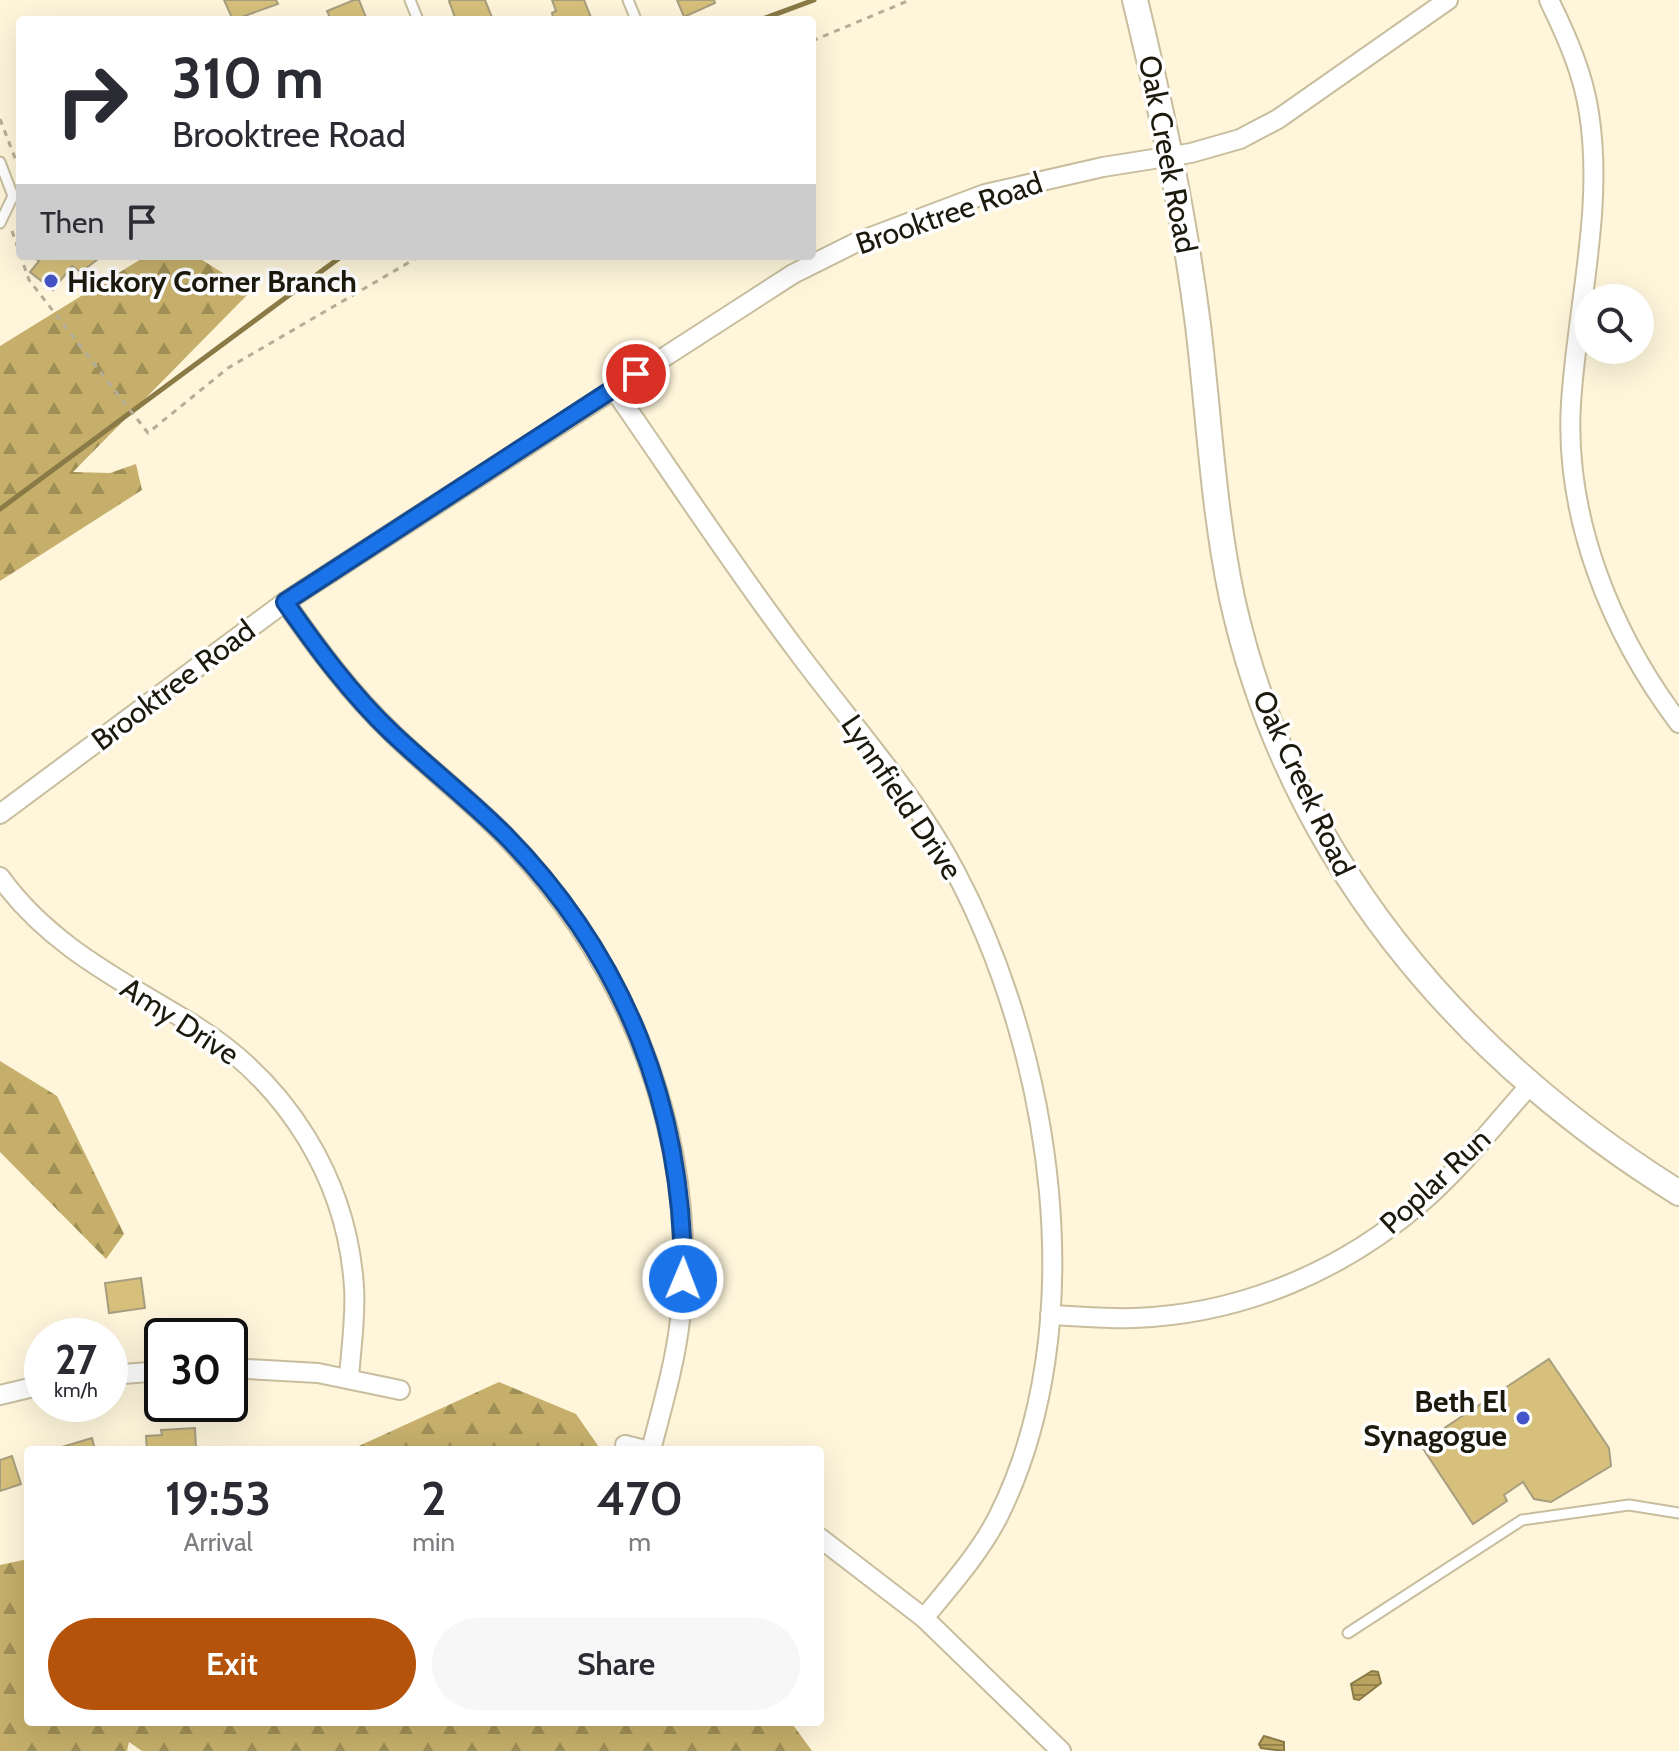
<!DOCTYPE html>
<html lang="en">
<head>
<meta charset="utf-8">
<style>
  :root { --surface:#fff; --page:#f7f7f7; --text:#2b2b33; --muted:#7c7c81; --accent:#b45309 }
  body { margin:0; font-family:Cabin,sans-serif; background:var(--page); color:var(--text); height:100vh; display:flex; flex-direction:column; font-size:30px; white-space:nowrap }
  * { box-sizing:border-box; margin:0 }
  p { font-size:26px; color:var(--muted) }
  .icon { flex:none; width:44px; height:44px; fill:none; stroke:currentColor; stroke-width:2; stroke-linecap:round; stroke-linejoin:round }
  .map { position:relative; flex:1; overflow:hidden }
  .side { position:absolute; left:24px; top:1446px; width:800px; height:280px; display:flex; flex-direction:column; background:var(--surface); border-radius:8px; box-shadow:0 8px 32px #0002 }
  .side>* { flex:none }
  .banner { position:absolute; left:16px; top:16px; width:800px; height:244px; border-radius:8px; box-shadow:0 8px 32px #0002; background:#fff; color:var(--text); overflow:hidden }
  .buttons { position:absolute; left:1574px; top:284px; display:grid; gap:16px }
  .buttons a { display:grid; place-items:center; width:80px; height:80px; border-radius:50%; background:var(--surface); box-shadow:0 8px 32px #0002; font-size:40px }
  .speed { position:absolute; left:24px; top:1318px; display:flex; gap:16px; font-size:40px; font-weight:700; text-align:center }
  .speed>* { display:grid; place-content:center; width:104px; height:104px; border-radius:50%; background:var(--surface); box-shadow:0 8px 32px #0002; line-height:1 }
  .speed small { font-size:20px; font-weight:400 }
  .speed .limit { border:4px solid #111; border-radius:12px; background:#fff; color:#111 }
  .pin { position:absolute; display:grid; place-items:center; width:68px; height:68px; color:#fff; margin:-34px; border:4px solid #fff; border-radius:50%; box-shadow:0 2px 8px #0007 }
  .me { position:absolute; width:88px; margin:-44px; rotate:1deg; stroke-linejoin:round; filter:drop-shadow(0 0 6px #0008) }
  .turn { display:flex; align-items:center; gap:28px; height:168px; padding:0 24px; font-size:36px }
  .turn .icon { width:104px; height:104px; stroke-width:2.5 }
  .turn b { display:block; font-size:56px; line-height:68px }
  .then { display:flex; align-items:center; height:76px; padding:0 24px; background:#0003; gap:16px; font-size:30px }
  .eta { display:flex; justify-content:space-evenly; align-items:center; height:136px; text-align:center }
  .eta b { font-size:48px; font-weight:600; line-height:56px }
  .button { display:flex; gap:16px; margin-top:auto; padding:16px 24px }
  .button a { flex:1; height:92px; border-radius:48px; background:var(--accent); color:#fff; font-size:32px; font-weight:600; line-height:92px; text-align:center }
  .button a+a { background:var(--page); color:var(--text) }
  .map>svg:first-child { display:block }
  .forest { fill:url(#forest-firs) }
  .water { fill:url(#water-rules); stroke:#8a7a46; stroke-width:2 }
  .lines { fill:none; stroke-linecap:round; stroke-linejoin:round }
  .stream { stroke:#8a7a46; stroke-width:5 }
  .building { fill:#d6c07b; stroke:#a89e7f; stroke-width:2 }
  .service-casing { stroke:#c8be9e; stroke-width:13 }
  .minor-casing { stroke:#c8be9e; stroke-width:22 }
  .tertiary-casing { stroke:#c8be9e; stroke-width:28 }
  .path { stroke:#b4ad98; stroke-width:3; stroke-dasharray:6 6; stroke-linecap:butt }
  .service { stroke:#fff; stroke-width:9 }
  .minor { stroke:#fff; stroke-width:18 }
  .tertiary { stroke:#fff; stroke-width:24 }
  .route-casing { stroke:#114b97; stroke-width:20 }
  .route { stroke:#1a73e8; stroke-width:14 }
  .poi-dot { fill:#4454c9; stroke:#fff; stroke-width:3 }
  .labels { text-anchor:middle; dominant-baseline:central; stroke-width:7; stroke-linejoin:round; paint-order:stroke }
  .street-label { font-size:30px; fill:#1c190d; stroke:#fff }
  .poi-label { font-size:30px; font-weight:bold; fill:#1c190d; stroke:#fff; text-anchor:start }
</style>
</head>
<body>
<div class="map">
<svg width="1679" height="1751" viewBox="0 0 1679 1751">
  <defs>
    <pattern id="forest-firs" width="22" height="20" patternUnits="userSpaceOnUse" patternTransform="scale(2)"><rect width="22" height="20" fill="#c5af6b"/><path d="M5 1l3.5 6h-7zM16 11l3.5 6h-7z" fill="#9f8e56"/></pattern>
    <pattern id="water-rules" width="6" height="5" patternUnits="userSpaceOnUse" patternTransform="scale(2)"><rect width="6" height="5" fill="#b9a35f"/><path d="M0 2.5h6" fill="none" stroke="#96844d"/></pattern>
  </defs>
  <rect width="100%" height="100%" fill="#fef5db"/>
  <g class="forest">
    <path d="M146,256H196L251,291L73,472L110,473L136,464L142,490L0,581V346Z"/>
    <path d="M0,1061L57,1096L124,1234L106,1259L0,1152Z"/>
    <path d="M499,1382L576,1414L601,1450H350Z"/>
    <path d="M28,1559V1722H791L812,1751H142L129,1742L127,1751H0V1565Z"/>
  </g>
  <g class="water">
    <path d="M1372,1671L1378,1672L1381,1683L1359,1700L1354,1699L1351,1684Z"/>
    <path d="M1264,1736L1284,1742V1751L1261,1748L1259,1744Z"/>
  </g>
  <g class="lines">
    <g class="stream">
      <path d="M760,20L814,0"/>
      <path d="M0,509L342,256"/>
    </g>
  </g>
  <g class="building">
    <path d="M224,0H276L278,4L233,20Z"/>
    <path d="M354,0H359L367,20H331L327,11Z"/>
    <path d="M452,0H485L493,20H456L449,1Z"/>
    <path d="M552,0H584L592,20H554L552,13L556,11Z"/>
    <path d="M677,0H714L715,3L684,17Z"/>
    <path d="M32,256H102L81,272L72,266L53,290L30,272L39,261Z"/>
    <path d="M141,1278L145,1308L109,1313L105,1283Z"/>
    <path d="M1549,1359L1609,1448L1611,1466L1551,1502L1534,1499L1523,1482L1504,1495L1507,1501L1473,1524L1420,1444Z"/>
    <path d="M195,1428L196,1450H147L146,1436L162,1435L161,1430Z"/>
    <path d="M92,1438L95,1450H59L58,1448Z"/>
    <path d="M12,1456L21,1484L0,1491V1460Z"/>
  </g>
  <g class="lines">
    <g class="service-casing">
      <g id="service">
        <path d="M410,0L418,20"/>
        <path d="M628,0L635,17"/>
        <path d="M0,162L13,196L0,223"/>
        <path d="M1348,1633L1522,1520L1629,1505L1679,1513"/>
      </g>
    </g>
    <g class="minor-casing">
      <g id="minor">
        <path d="M1549,0C1567,37 1583,73 1589,113C1604,208 1577,308 1571,403C1564,517 1611,633 1679,723"/>
        <path d="M613,388C674,476 733,566 797,651C851,724 912,790 955,871C1052,1053 1094,1326 998,1517C979,1554 950,1586 924,1618"/>
        <path d="M285,602C317,648 351,694 392,733C428,768 469,799 504,835C630,964 699,1140 680,1320C675,1364 662,1407 651,1450"/>
        <path d="M0,814L285,602L793,274L855,243L985,194L1103,167L1191,153L1240,139L1278,119L1448,0"/>
        <path d="M0,877C51,948 125,982 197,1027C287,1084 347,1179 354,1287C356,1317 351,1348 349,1378"/>
        <path d="M1050,1315C1078,1316 1107,1319 1135,1318C1242,1314 1343,1271 1423,1201C1463,1166 1496,1123 1531,1084"/>
        <path d="M230,1368L318,1373L400,1390"/>
        <path d="M110,1375L162,1371"/>
        <path d="M0,1395L42,1385"/>
        <path d="M625,1445L645,1450"/>
        <path d="M820,1538L924,1618L1061,1751"/>
      </g>
    </g>
    <g class="tertiary-casing">
      <path id="tertiary" d="M1135,0C1161,108 1184,214 1198,325C1209,416 1213,508 1232,598C1289,857 1458,1055 1679,1193"/>
    </g>
    <g class="path">
      <path d="M812,41L910,0"/>
      <path d="M0,119L20,171"/>
      <path d="M12,231L29,280L148,433L228,368L420,256"/>
    </g>
    <use href="#service" class="service"/>
    <use href="#minor" class="minor"/>
    <use href="#tertiary" class="tertiary"/>
  </g>
  <g class="lines">
    <g class="route-casing">
      <path id="route" d="M636,374L285,602C317,648 351,694 392,733C429,768 469,799 505,835C625,957 684,1108 683,1279"/>
    </g>
    <use href="#route" class="route"/>
  </g>
  <g class="poi-dot">
    <circle cx="51" cy="281" r="8"/>
    <circle cx="1523" cy="1418" r="8"/>
  </g>
  <g class="labels">
    <g class="street-label">
      <text transform="translate(1168 154) rotate(79)">Oak Creek Road</text>
      <text transform="translate(949 213) rotate(-19)">Brooktree Road</text>
      <text transform="translate(173 685) rotate(-37)">Brooktree Road</text>
      <text transform="translate(1304 783) rotate(65)">Oak Creek Road</text>
      <text transform="translate(902 797) rotate(56)">Lynnfield Drive</text>
      <text transform="translate(180 1021) rotate(33)">Amy Drive</text>
      <text transform="translate(1435 1181) rotate(-43)">Poplar Run</text>
    </g>
    <g class="poi-label">
      <text x="67" y="281">Hickory Corner Branch</text>
      <text x="1507" y="1401" text-anchor="end">Beth El<tspan x="1507" dy="34">Synagogue</tspan></text>
    </g>
  </g>
</svg>
<div class="buttons">
<a><svg class="icon" aria-label="search" viewBox="0 0 24 24"><circle cx="10" cy="10" r="6"/><path d="M15 15l6 6"/></svg></a>
</div>
<div class="speed"><div>27<small>km/h</small></div><div class="limit">30</div></div>
<div class="pin" style="left:636px;top:374px;background:#d93025"><svg class="icon" aria-label="arrive" viewBox="0 0 24 24"><path d="M6 21V4h12l-3 4 3 4H6"/></svg></div>
<svg class="me" style="left:683px;top:1279px" viewBox="-20 -20 40 40"><circle r="17" fill="#1a73e8" stroke="#fff" stroke-width="3"/><path d="M0-11L8 9 0 5-8 9z" fill="#fff"/></svg>
<div class="banner">
<div class="turn"><svg class="icon" aria-label="right" viewBox="0 0 24 24"><path d="M7 20v-9h11M14 6l5 5-5 5"/></svg><div><b>310 m</b>Brooktree Road</div></div>
<div class="then">Then<svg class="icon" aria-label="arrive" viewBox="0 0 24 24"><path d="M6 21V4h12l-3 4 3 4H6"/></svg></div>
</div>
<section class="side">
<div class="eta">
<div><b>19:53</b><p>Arrival</p></div>
<div><b>2</b><p>min</p></div>
<div><b>470</b><p>m</p></div>
</div>
<div class="button"><a>Exit</a><a>Share</a></div>
</section>
</div>
</body>
</html>
